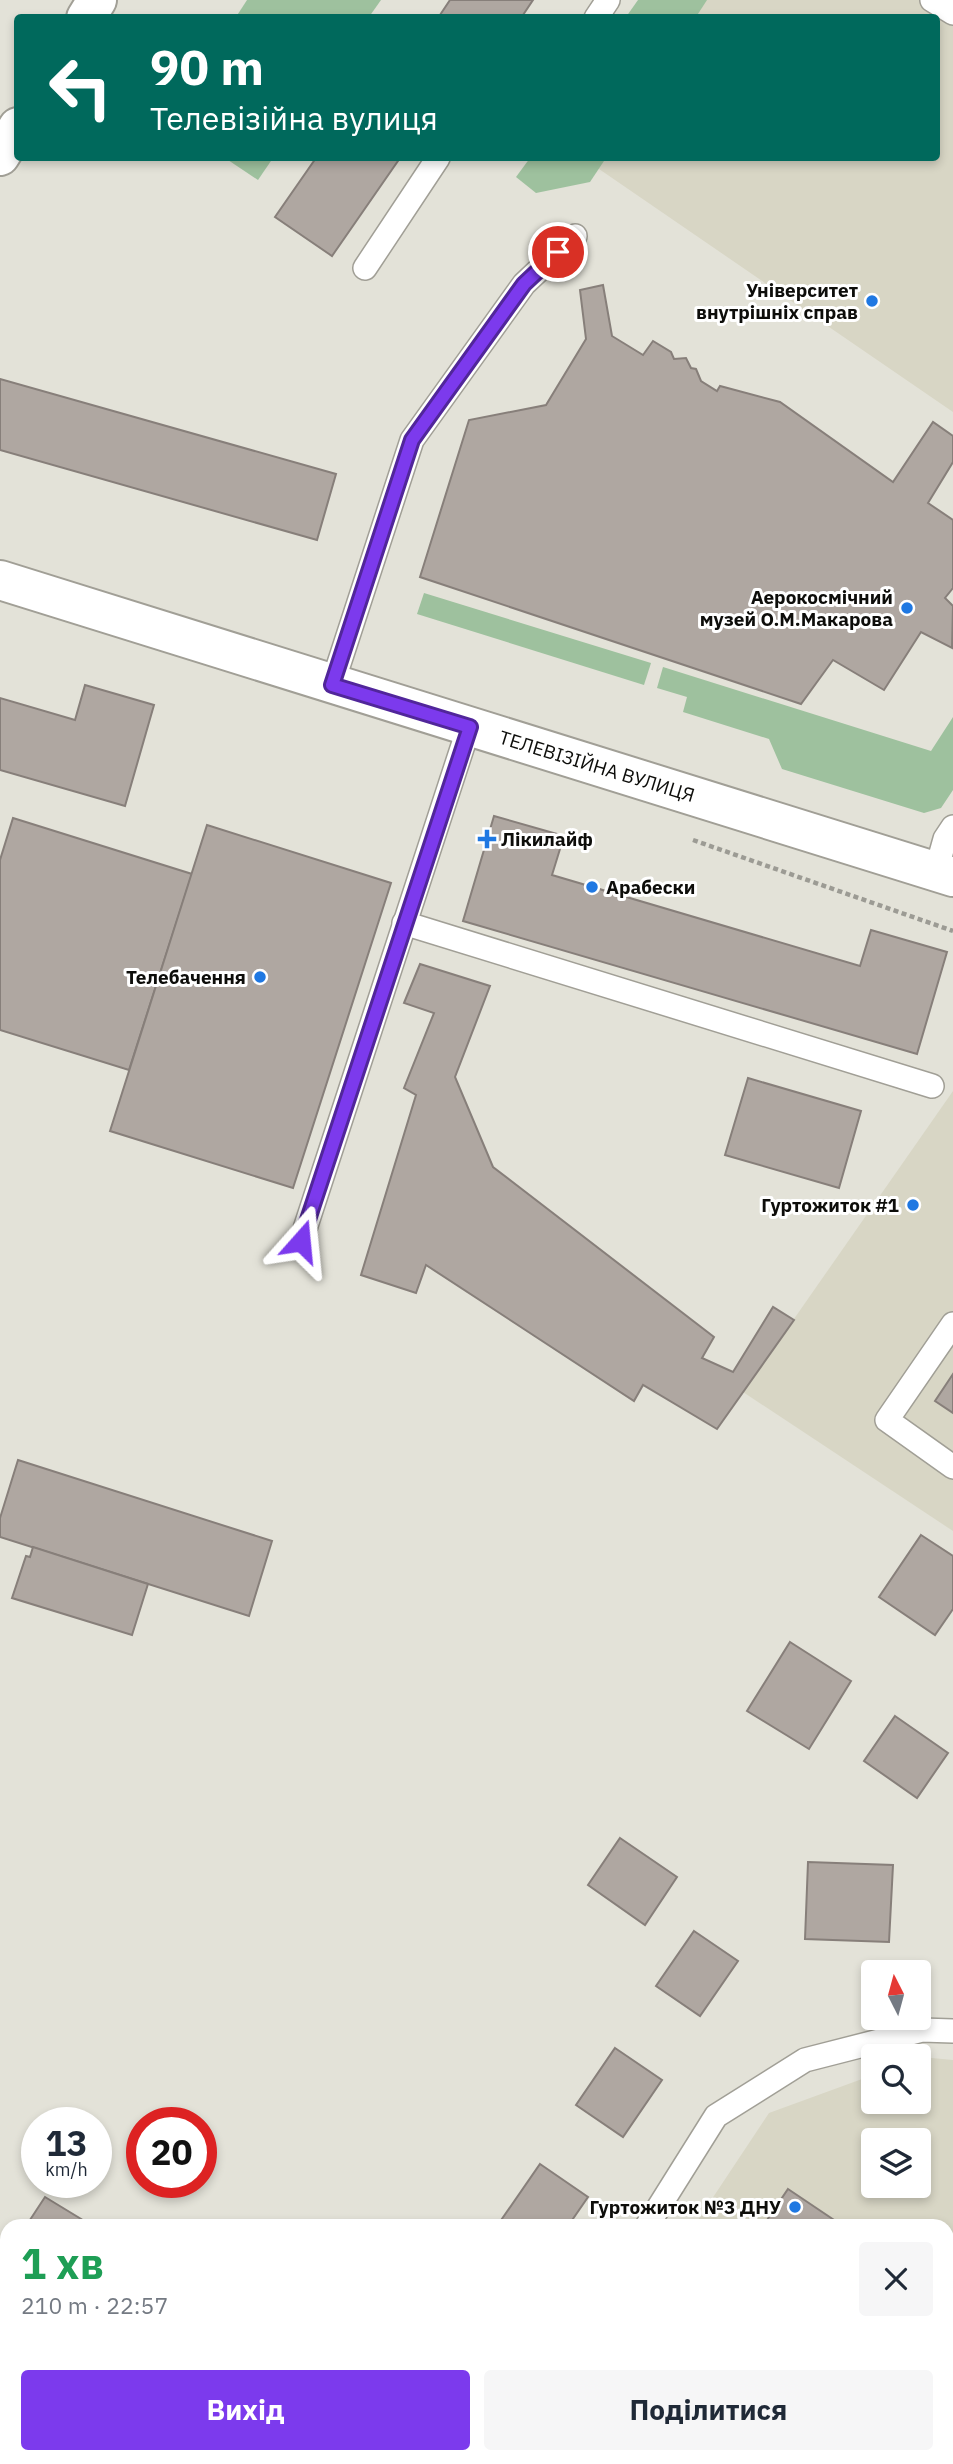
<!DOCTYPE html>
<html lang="uk">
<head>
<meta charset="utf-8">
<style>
  :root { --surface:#fff; --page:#f6f6f7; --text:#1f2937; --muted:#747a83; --accent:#7c3aed }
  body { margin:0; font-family:"IBM Plex Sans",sans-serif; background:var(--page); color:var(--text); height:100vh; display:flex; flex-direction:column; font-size:26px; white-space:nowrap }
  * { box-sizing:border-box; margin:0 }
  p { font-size:23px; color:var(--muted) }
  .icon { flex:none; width:38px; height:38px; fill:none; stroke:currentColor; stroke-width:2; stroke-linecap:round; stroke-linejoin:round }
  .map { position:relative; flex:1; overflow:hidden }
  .details { position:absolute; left:0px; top:2219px; width:954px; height:245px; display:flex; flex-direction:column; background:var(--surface); border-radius:21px 21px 0 0; box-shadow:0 4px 10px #0003 }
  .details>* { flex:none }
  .guide { position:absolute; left:14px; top:14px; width:926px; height:147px; border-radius:7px; box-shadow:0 4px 10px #0003; background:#00695c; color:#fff; overflow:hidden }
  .needle { width:46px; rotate:354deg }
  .tools { position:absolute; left:861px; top:1960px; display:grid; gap:14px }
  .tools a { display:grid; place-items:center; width:70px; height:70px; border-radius:7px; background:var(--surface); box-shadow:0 4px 10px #0003; font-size:35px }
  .speed { position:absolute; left:21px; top:2107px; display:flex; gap:14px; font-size:35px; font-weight:700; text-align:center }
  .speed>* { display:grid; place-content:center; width:91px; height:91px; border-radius:50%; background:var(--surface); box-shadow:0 4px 10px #0003; line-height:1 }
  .speed small { font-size:18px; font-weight:400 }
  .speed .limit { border:10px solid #d22; background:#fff; color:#111 }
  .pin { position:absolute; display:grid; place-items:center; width:60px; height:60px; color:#fff; margin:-30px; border:4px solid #fff; border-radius:50%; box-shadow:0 2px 7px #0007 }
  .me { position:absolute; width:77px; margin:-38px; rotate:18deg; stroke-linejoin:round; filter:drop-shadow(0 0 5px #0008) }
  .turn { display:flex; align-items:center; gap:24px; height:147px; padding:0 21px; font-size:32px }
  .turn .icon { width:91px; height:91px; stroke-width:2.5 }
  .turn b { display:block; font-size:49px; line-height:60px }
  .round { display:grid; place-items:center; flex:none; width:74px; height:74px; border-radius:7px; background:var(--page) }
  .headline { display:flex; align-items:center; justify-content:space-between; height:119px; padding:0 21px }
  h1 { font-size:42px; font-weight:700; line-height:52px; color:#1e9e55 }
  .button { display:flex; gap:14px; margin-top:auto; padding:14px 21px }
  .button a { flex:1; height:80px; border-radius:7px; background:var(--accent); color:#fff; font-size:28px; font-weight:700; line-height:80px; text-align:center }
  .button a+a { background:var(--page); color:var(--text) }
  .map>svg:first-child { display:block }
  .built { fill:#d8d6c5; fill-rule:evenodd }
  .green { fill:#9ec19e }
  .building { fill:#afa7a1; stroke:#877f7a; stroke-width:2 }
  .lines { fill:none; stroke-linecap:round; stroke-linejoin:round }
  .lane-casing { stroke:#a19f96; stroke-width:26 }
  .street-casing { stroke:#a19f96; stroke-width:42 }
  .path { stroke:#9c9b94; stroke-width:4.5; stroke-dasharray:5 3.5; stroke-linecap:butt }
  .lane { stroke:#fff; stroke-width:23 }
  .street { stroke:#fff; stroke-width:38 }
  .route-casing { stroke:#51269a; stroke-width:18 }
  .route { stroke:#7c3aed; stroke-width:12 }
  .poi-dot { fill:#1f78e2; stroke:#fff; stroke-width:2.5 }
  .labels { text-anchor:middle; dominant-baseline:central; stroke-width:6; stroke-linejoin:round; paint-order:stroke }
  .poi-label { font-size:19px; font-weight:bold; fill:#0d0d0a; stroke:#fff; text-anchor:end }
  .street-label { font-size:19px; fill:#0d0d0a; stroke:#fff }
</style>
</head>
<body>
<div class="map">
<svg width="953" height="2464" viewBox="0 0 953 2464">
  <rect width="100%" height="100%" fill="#e3e2d8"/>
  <g class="built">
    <path d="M639,0H953V412L583,158H936V18L627,17Z"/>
    <path d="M953,1091V1531L743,1392Z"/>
    <path d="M921,2057L953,2060V2464H533L538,2457H947V2226H694L769,2113L873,2075V2102H919V2058ZM873,2140H919V2186H873Z"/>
    <path d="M145,2457H241L252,2464H140Z"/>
  </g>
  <g class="green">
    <path d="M247,0H381L369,17H236Z"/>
    <path d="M638,0H707L696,17H626Z"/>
    <path d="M225,158H273L258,180Z"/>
    <path d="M530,158H606L590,182L536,193L516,177Z"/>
    <path d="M424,593L651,663L644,685L417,614Z"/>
    <path d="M663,667L931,751L953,717V790L941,808L924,813L782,769L769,739L683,712L687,697L657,688Z"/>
    <path d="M168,2457H192L203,2464H163Z"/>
  </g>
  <g class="building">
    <path d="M450,0H533L521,18H438Z"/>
    <path d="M316,158H400L332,256L275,217Z"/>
    <path d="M603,285L612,336L643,355L653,341L671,352L674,359L686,358L691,368L696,369L701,381L717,391L720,386L780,402L893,482L933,422L953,436V462L928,503L953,520V588L945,598L953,606L952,648L921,632L884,690L833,660L801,704L420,577L469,420L546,405L586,339L580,290Z"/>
    <path d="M0,379L336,474L317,540L0,450Z"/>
    <path d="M85,685L154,705L125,806L0,770V698L75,720Z"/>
    <path d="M494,816L564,836L552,875L860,966L871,930L947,952L917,1054L463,921Z"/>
    <path d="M13,818L192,874L129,1070L0,1030V860Z"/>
    <path d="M207,825L391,883L293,1188L110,1131Z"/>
    <path d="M420,964L490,986L455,1077L493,1167L714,1337L702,1358L733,1372L773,1307L794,1320L717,1429L643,1385L634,1401L426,1265L416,1293L361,1275L416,1095L404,1088L434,1013L404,1003Z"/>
    <path d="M748,1078L861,1111L839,1188L725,1155Z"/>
    <path d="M953,1374V1413L935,1401Z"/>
    <path d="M18,1460L272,1541L249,1616L0,1537V1518Z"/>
    <path d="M921,1535L953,1556V1609L935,1635L879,1597Z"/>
    <path d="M33,1547L148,1584L132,1635L12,1598L26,1556L30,1557Z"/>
    <path d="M790,1642L851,1681L809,1749L747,1711Z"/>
    <path d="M895,1716L948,1753L917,1798L864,1761Z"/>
    <path d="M620,1838L677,1877L645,1925L588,1885Z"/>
    <path d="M808,1862L893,1865L889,1942L805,1939Z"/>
    <path d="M694,1931L738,1961L700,2016L656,1986Z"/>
    <path d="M615,2048L662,2080L623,2137L576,2105Z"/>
    <path d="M540,2164L588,2197L568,2226H497Z"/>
    <path d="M788,2189L843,2226H763Z"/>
    <path d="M45,2197L86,2222L83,2226H26Z"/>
    <path d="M327,2457H349L344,2464H338Z"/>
    <path d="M607,2457H720L715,2464H602Z"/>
  </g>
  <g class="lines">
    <g class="lane-casing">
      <g id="lane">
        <path d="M932,0L953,13"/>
        <path d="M596,18L608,0"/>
        <path d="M365,268L438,158"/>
        <path d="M332,685L412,440L524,284L575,236"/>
        <path d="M936,871L945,839L953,827"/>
        <path d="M404,923L932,1086"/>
        <path d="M301,1241L469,727"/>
        <path d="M953,1324L887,1420L953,1467"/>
        <path d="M647,2226L716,2116L805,2060L922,2030L953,2031"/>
        <path d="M0,2278L7,2283"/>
        <path d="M269,2457L280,2464"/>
        <path d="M495,2464L499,2457"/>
        <path d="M741,2464L746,2457"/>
      </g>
    </g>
    <g class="street-casing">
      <g id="street">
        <path d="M86,18L97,0"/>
        <path d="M0,156L18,127"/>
        <path d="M0,580L953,877"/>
      </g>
    </g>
    <g class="path">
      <path d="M693,840L953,931"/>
      <path d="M947,2375L953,2376"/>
    </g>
    <use href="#lane" class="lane"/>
    <use href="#street" class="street"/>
  </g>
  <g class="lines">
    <g class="route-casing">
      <path id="route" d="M301,1241L470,727L332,685L412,440L524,284L558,252"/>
    </g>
    <use href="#route" class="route"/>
  </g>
  <g class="poi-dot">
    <circle cx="872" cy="301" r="7"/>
    <circle cx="907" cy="608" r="7"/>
    <path d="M483.5 828.5h7v7h7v7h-7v7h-7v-7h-7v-7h7z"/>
    <circle cx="592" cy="887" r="7"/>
    <circle cx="260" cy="977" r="7"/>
    <circle cx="913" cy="1205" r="7"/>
    <circle cx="795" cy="2207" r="7"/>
  </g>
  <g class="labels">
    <g class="poi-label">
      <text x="858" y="290">Університет<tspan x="858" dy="22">внутрішніх справ</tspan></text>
      <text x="893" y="597">Аерокосмічний<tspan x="893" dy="22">музей О.М.Макарова</tspan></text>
      <text x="501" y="839" text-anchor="start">Лікилайф</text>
      <text x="606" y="887" text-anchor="start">Арабески</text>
      <text x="246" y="977">Телебачення</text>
      <text x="899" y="1205">Гуртожиток #1</text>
      <text x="781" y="2207">Гуртожиток №3 ДНУ</text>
    </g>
    <g class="street-label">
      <text transform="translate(597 766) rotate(17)">ТЕЛЕВІЗІЙНА ВУЛИЦЯ</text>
    </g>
  </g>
</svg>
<div class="tools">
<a><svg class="needle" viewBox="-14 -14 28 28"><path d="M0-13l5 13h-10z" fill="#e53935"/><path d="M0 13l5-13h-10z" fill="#747a83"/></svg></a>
<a><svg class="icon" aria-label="search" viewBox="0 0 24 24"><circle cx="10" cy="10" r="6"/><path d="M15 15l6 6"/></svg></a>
<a><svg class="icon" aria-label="layers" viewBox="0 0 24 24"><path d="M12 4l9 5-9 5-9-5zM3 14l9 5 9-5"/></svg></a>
</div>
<div class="speed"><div>13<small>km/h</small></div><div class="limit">20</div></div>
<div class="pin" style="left:558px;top:252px;background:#d93025"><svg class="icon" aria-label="arrive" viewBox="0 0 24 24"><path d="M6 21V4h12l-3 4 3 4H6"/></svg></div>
<svg class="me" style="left:301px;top:1241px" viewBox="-20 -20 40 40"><path d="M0-17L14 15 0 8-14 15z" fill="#7c3aed" stroke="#fff" stroke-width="4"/></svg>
<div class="guide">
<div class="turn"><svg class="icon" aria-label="left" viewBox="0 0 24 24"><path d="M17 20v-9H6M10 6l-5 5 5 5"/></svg><div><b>90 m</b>Телевізійна вулиця</div></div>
</div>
<section class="details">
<div class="headline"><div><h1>1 хв</h1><p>210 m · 22:57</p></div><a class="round"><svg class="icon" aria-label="close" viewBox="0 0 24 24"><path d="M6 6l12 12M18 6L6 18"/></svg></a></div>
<div class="button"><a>Вихід</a><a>Поділитися</a></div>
</section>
</div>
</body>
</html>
